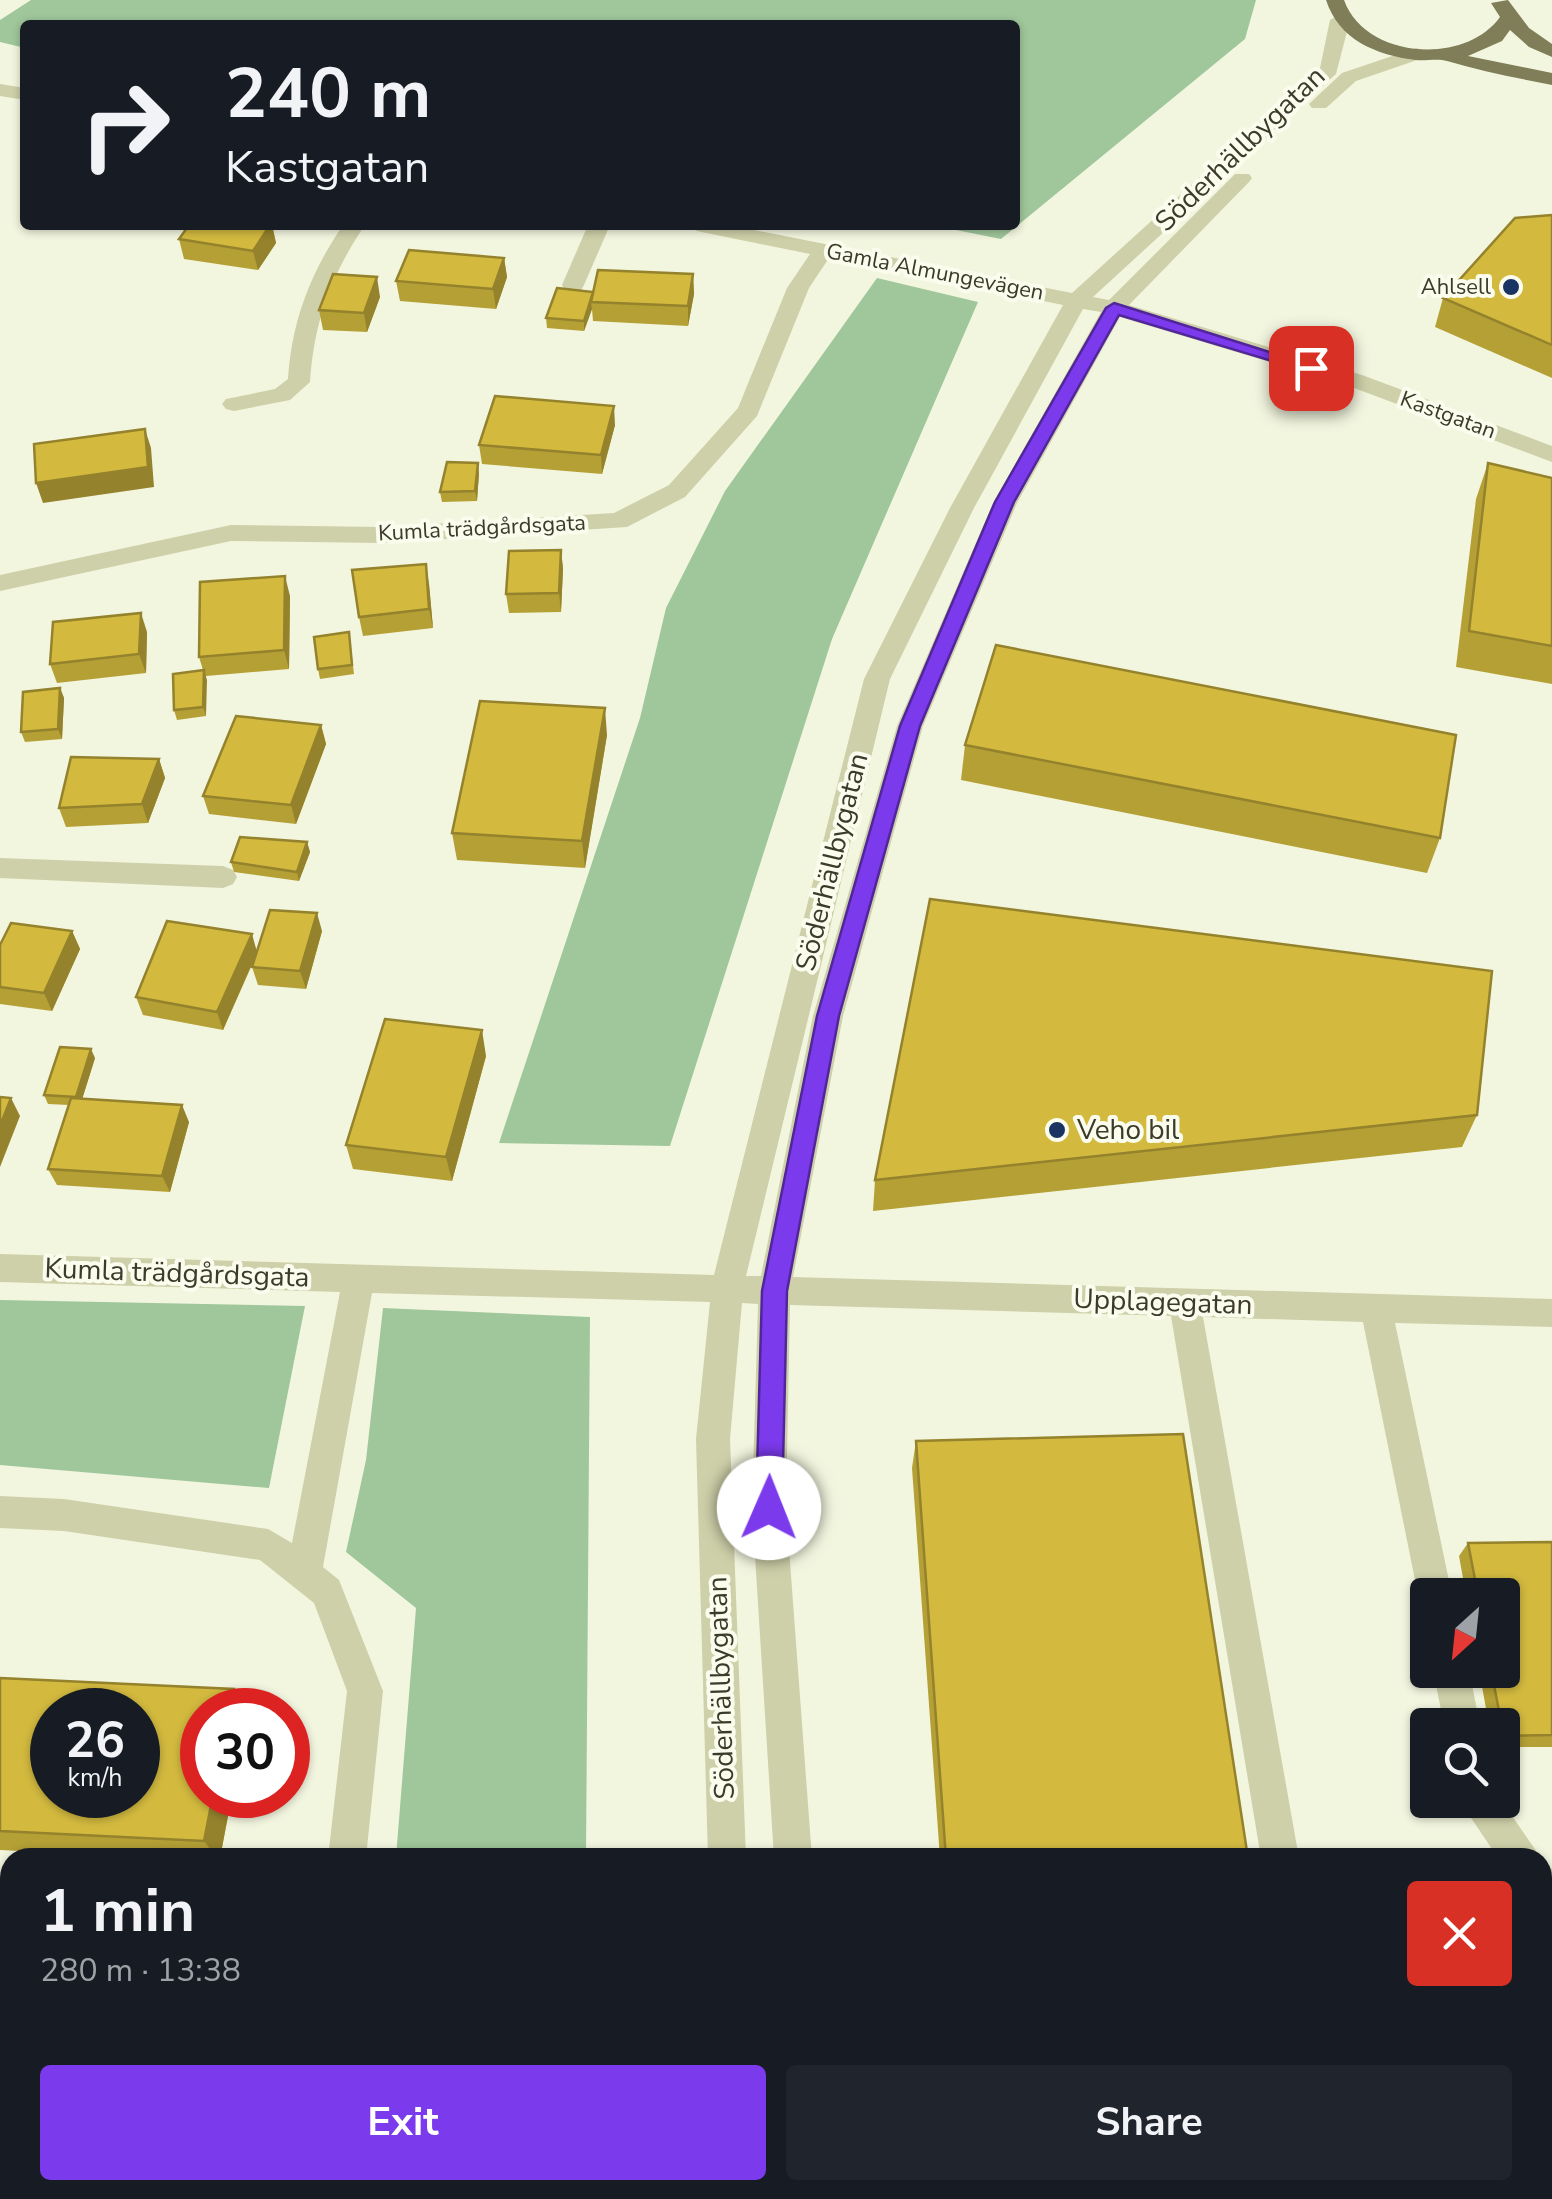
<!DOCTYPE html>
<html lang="en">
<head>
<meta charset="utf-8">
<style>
  :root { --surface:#171b24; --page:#20242c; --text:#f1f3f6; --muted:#9ea1a6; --accent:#7c3aed }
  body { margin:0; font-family:"Nunito Sans",sans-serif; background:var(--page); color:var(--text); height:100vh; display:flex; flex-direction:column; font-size:38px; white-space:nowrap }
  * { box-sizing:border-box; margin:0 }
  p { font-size:32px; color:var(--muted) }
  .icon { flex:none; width:55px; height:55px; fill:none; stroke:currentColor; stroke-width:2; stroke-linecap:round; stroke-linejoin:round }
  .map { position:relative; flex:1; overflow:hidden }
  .panel { position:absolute; left:0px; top:1848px; width:1552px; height:352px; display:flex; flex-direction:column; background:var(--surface); border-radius:30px 30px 0 0; box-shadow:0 2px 8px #0004 }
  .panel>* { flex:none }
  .top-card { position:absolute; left:20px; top:20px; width:1000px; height:210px; border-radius:10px; box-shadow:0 2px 8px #0004; background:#171b24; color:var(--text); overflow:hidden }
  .needle { width:65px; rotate:207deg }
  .controls { position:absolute; left:1410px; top:1578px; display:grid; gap:20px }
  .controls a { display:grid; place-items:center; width:110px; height:110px; border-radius:10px; background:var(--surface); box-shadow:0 2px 8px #0004; font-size:50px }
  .speed { position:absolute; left:30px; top:1688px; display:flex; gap:20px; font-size:50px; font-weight:700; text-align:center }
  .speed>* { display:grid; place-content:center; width:130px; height:130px; border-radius:50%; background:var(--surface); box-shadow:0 2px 8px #0004; line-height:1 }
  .speed small { font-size:25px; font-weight:400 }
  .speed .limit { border:15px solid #d22; background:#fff; color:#111 }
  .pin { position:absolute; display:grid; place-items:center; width:85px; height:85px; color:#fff; margin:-42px; border-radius:20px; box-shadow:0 5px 15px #0006 }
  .me { position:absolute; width:110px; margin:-55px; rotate:1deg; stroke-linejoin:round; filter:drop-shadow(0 0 8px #0008) }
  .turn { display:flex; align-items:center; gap:35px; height:210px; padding:0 40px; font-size:45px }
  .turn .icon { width:130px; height:130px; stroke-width:2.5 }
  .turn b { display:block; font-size:70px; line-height:85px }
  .round { display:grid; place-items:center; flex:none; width:105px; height:105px; border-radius:10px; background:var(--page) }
  .head { display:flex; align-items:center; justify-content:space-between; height:170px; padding:0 40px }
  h1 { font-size:60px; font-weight:700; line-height:75px }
  .primary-button { display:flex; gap:20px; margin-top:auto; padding:20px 40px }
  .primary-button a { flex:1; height:115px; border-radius:10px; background:var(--accent); color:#fff; font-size:40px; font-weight:700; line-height:115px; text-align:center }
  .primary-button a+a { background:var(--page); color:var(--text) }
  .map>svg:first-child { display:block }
  .green { fill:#a0c79c }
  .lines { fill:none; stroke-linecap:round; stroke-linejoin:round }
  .minor { fill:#ced0a9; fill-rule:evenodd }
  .major { fill:#807d59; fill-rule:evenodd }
  .wall { fill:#b5a036 }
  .shaded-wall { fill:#94822c }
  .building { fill:#d3ba3f; stroke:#94822c; stroke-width:2.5; fill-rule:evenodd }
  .route { fill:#7c3aed; stroke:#51269a; stroke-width:2.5 }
  .poi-dot { fill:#193363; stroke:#fafced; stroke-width:4 }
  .labels { text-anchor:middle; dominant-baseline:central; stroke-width:8; stroke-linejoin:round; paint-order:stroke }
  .far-street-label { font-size:22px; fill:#3c3a29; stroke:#fafced }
  .far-poi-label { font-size:22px; fill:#3c3a29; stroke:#fafced; text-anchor:end }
  .street-label { font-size:28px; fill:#3c3a29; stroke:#fafced }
  .poi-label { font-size:28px; fill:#3c3a29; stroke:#fafced; text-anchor:start }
</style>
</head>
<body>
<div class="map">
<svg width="1552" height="2199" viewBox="0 0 1552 2199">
  <rect width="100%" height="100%" fill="#f3f6df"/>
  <g class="green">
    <path d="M31,0H1256L1245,39L1001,239L931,225H1015V25H25V48L0,42V20Z"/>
    <path d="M877,278L978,302L832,639L670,1146L499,1143L640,718L666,608L725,491Z"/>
    <path d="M0,1300L305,1306L269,1488L0,1465Z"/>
    <path d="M383,1308L590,1317L586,1857H396L416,1608L346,1552L366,1460Z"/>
    <path d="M163,2190H604L605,2199H149Z"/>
  </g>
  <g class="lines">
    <g class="minor">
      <path d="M1340,14L1350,20L1336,74L1093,297L1109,300L1235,174H1249L1252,178L1249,182L1129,305L1362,375L1552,446V462L1346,385L1120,317L1017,503L923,726L843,1016L793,1277L1552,1299V1327L1395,1323L1452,1595H1428V1609L1418,1595L1363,1322L1203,1317L1299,1858H1261L1171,1316L790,1305L786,1508L812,1858H774L752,1508L758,1304L742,1303L730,1439L746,1858H708L696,1439L710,1302L372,1293L323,1567L339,1580L383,1691L366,1858H328L347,1691L314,1603L260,1560L64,1531L0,1528V1496L64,1499L268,1529L292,1543L340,1292L0,1282V1254L714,1275L864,679L950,508L1063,305L829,258L809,288L757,416L685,497L627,527L382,543L231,541L0,591V575L231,525L382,527L614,513L669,485L738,408L787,288L810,254L697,231L686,225H729L1072,293L1320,68L1330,20ZM1083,309L1101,312L993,503L897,726L813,1016L761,1276H746L890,679L974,508Z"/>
      <path d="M1416,48L1423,50V58L1356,81L1326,108H1312L1309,104L1342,73Z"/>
      <path d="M0,84L25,88V100L0,96Z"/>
      <path d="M343,225H365C331,275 314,322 310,382L290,400L234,411L226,409L222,404L226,399L275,389L288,379C292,320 310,274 343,225Z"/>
      <path d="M588,225H610L584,285L581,290H565L562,285Z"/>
      <path d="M0,858L223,866L233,870L237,877L233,884L223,888L0,878Z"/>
      <path d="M1433,1670H1469L1480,1725H1444Z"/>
      <path d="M1459,1800H1501L1541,1858H1498Z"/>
      <path d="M1542,1865L1552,1869V1915L1542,1911Z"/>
      <rect x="0" y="2099" width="10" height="40"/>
      <path d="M10,2155V2190H24L21,2199H0V2159Z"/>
      <path d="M723,2190H763L764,2199H722Z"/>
      <path d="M799,2190H839L841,2199H799Z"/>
      <path d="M1317,2190H1357L1359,2199H1317Z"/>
    </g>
    <path class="major" d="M1326,0H1344C1365,59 1465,66 1500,17L1491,3L1508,0L1529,28L1552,44V57L1529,47L1510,30L1502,41L1468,56L1552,73V85C1517,78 1480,71 1447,61C1438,58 1426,61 1416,60C1376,55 1339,40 1326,0Z"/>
  </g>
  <g class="wall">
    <path d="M1552,215V378L1435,327L1443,298Z"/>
    <path d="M178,225H272L276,243L258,270L184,259L179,239L188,226Z"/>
    <path d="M504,258L507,277L496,309L400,301L396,281Z"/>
    <path d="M693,274L694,294L688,326L593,321L592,309L584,331L547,328L546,318L593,292Z"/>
    <path d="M380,297L367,332L323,330L319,310Z"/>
    <path d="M615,425L602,474L482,464L479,445Z"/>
    <path d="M1488,463L1552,478V684L1456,667L1476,499Z"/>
    <path d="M479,473L477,501L442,502L440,492Z"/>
    <path d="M561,550L563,569L561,612L509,613L506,594Z"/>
    <path d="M429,584L433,628L363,636L359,617Z"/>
    <path d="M290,596L289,669L206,676V716L177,720L174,710L203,670L199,657Z"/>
    <path d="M147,632L146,673L57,683L50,664Z"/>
    <path d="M349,632L354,674L320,679L318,669Z"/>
    <path d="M60,688L64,698L62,739L25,742L21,732Z"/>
    <path d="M321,725L326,744L296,824L209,814L203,796Z"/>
    <path d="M607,735L585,868L457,860L452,833Z"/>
    <path d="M965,745L1440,838L1427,873L961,780Z"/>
    <path d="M159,759L165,778L148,823L66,827L59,808Z"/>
    <path d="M307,842L310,852L299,881L234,872L231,862Z"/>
    <path d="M72,931L80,949L52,1011L0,1004V945Z"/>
    <path d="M322,931L306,989L258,985L252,967L256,956L223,1030L143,1015L136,997L257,951Z"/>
    <path d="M486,1056L452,1181L353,1169L346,1145Z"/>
    <path d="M95,1058L82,1099L189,1122L170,1192L57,1185L48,1169L69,1105L48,1104L44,1095Z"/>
    <path d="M1477,1115L1462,1147L873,1211L875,1180Z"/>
    <path d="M916,1441L1248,1858H940L912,1468Z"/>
    <path d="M1552,1542V1747H1502V1725H1489L1479,1670H1502V1595H1466L1459,1556L1468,1543Z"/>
    <path d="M0,1678L202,1795H232L220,1858H154L0,1850Z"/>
    <rect x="0" y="1888" width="10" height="115"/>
  </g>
  <g class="shaded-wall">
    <path d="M270,225H272L276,243L258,270L253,251Z"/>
    <path d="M504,258L507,277L496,309L493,289Z"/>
    <path d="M693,274L694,294L688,326V306Z"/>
    <path d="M377,277L380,297L367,332L364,313Z"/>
    <path d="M593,292L591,302L592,309L584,331V321Z"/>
    <path d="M614,406L615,425L602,474L601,455Z"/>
    <path d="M145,429L151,448L154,487L43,503L36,483Z"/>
    <path d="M478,463L479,473L477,501L475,491Z"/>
    <path d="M561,550L563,569L561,612L559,593Z"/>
    <path d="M426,564L429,584L433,628L429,609Z"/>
    <path d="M285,576L290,596L289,669L284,650Z"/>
    <path d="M141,613L147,632L146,673L139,654Z"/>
    <path d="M204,670L207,680L206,716L203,707Z"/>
    <path d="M60,688L64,698L62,739L58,729Z"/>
    <path d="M605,708L607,735L585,868L582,841Z"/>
    <path d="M321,725L326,744L296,824L291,805Z"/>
    <path d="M159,759L165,778L148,823L142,804Z"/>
    <path d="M307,842L310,852L299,881L297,872Z"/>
    <path d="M317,913L322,931L306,989L300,971Z"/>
    <path d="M72,931L80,949L52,1011L44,993Z"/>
    <path d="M252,934L257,952L223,1030L217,1012Z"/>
    <path d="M482,1030L486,1056L452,1181L446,1157Z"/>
    <path d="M91,1049L95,1058L80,1106L76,1097Z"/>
    <path d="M11,1098L20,1116L0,1167V1126Z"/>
    <path d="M182,1105L189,1122L170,1192L162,1176Z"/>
    <path d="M234,1689L247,1710H230Z"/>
    <path d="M213,1795H232L220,1858H217L204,1841Z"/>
  </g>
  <g class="building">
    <path d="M1552,215V345L1443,298L1515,218Z"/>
    <path d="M189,225H270L253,251L179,239Z"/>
    <path d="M409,250L504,258L493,289L396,281Z"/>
    <path d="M598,270L693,274L688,306L591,302Z"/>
    <path d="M333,274L377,277L364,313L319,310Z"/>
    <path d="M557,288L593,292L584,321L546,318Z"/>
    <path d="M495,396L614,406L601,455L479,445Z"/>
    <path d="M145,429L148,467L36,483L34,444Z"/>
    <path d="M447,462L478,463L475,491L440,492Z"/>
    <path d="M1488,463L1552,478V646L1469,631Z"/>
    <path d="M561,550L559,593L506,594L509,551Z"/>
    <path d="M426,564L429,609L359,617L352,570Z"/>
    <path d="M285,576L284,650L199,657L200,582Z"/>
    <path d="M141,613L139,654L50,664L53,622Z"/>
    <path d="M349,632L352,665L318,669L314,637Z"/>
    <path d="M996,645L1456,735L1440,838L965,745Z"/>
    <path d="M204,670L203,707L174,710L173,674Z"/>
    <path d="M60,688L58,729L21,732L23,692Z"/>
    <path d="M480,701L605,708L582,841L452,833Z"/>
    <path d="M236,716L321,725L291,805L203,796Z"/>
    <path d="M71,757L159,759L142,804L59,808Z"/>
    <path d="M240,837L307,842L297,872L231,862Z"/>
    <path d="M930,899L1492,971L1477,1115L875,1180Z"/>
    <path d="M270,910L317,913L300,971L252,967Z"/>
    <path d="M167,921L252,934L217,1012L136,997Z"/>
    <path d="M11,923L72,931L44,993L0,987V945Z"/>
    <path d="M385,1019L482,1030L446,1157L346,1145Z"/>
    <path d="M60,1047L91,1049L76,1097L44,1095Z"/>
    <path d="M0,1097L11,1098L0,1126Z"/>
    <path d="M71,1098L182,1105L162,1176L48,1169Z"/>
    <path d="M1183,1434L1248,1858H946L916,1441Z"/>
    <path d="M1552,1542V1735L1504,1736L1491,1670H1502V1595H1478L1468,1543Z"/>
    <path d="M0,1678L234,1689L230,1710H202V1795H213L204,1841L0,1831ZM52,1710H138V1795H52Z"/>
    <rect x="0" y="1888" width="10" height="103"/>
  </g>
  <path class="route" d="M1114,303L1320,368L1317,371H1305L1119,315L1014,502L920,726L839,1016L787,1291L782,1508L778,1517L769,1520L760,1517L756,1508L762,1291L817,1016L900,726L995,502L1106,308Z"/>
  <g class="poi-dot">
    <circle cx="1511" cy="287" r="10"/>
    <circle cx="1057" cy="1130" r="10"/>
  </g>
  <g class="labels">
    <g class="far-street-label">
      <text transform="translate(935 272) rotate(11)">Gamla Almungevägen</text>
      <text transform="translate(1448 415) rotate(20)">Kastgatan</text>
      <text transform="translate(482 528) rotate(-3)">Kumla trädgårdsgata</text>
    </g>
    <g class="far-poi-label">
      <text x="1491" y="287">Ahlsell</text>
    </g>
    <g class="street-label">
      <text transform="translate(1240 149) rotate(-44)">Söderhällbygatan</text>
      <text transform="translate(832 862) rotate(-76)">Söderhällbygatan</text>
      <text transform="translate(177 1273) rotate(2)">Kumla trädgårdsgata</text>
      <text transform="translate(1163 1302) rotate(2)">Upplagegatan</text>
      <text transform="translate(721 1688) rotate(-92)">Söderhällbygatan</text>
    </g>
    <g class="poi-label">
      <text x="1077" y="1130">Veho bil</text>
    </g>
  </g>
</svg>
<div class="controls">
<a><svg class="needle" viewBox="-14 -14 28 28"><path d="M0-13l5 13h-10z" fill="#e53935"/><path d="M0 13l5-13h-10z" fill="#9ea1a6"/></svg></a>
<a><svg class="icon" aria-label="search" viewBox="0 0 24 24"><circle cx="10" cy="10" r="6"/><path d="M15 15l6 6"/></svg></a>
</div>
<div class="speed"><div>26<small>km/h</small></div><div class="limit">30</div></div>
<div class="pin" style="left:1311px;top:368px;background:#d93025"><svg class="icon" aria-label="arrive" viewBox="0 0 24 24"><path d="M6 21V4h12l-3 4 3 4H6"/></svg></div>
<svg class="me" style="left:769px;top:1508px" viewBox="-20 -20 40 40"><circle r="19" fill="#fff"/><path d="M0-13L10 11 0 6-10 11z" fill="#7c3aed"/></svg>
<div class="top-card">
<div class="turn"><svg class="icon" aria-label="right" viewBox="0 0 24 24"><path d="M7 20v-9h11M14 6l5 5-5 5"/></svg><div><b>240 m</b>Kastgatan</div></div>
</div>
<section class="panel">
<div class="head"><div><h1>1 min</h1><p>280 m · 13:38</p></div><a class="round" style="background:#d93025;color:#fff"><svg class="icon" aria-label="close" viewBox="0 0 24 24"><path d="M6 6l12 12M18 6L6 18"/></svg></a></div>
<div class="primary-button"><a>Exit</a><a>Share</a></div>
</section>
</div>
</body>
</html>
